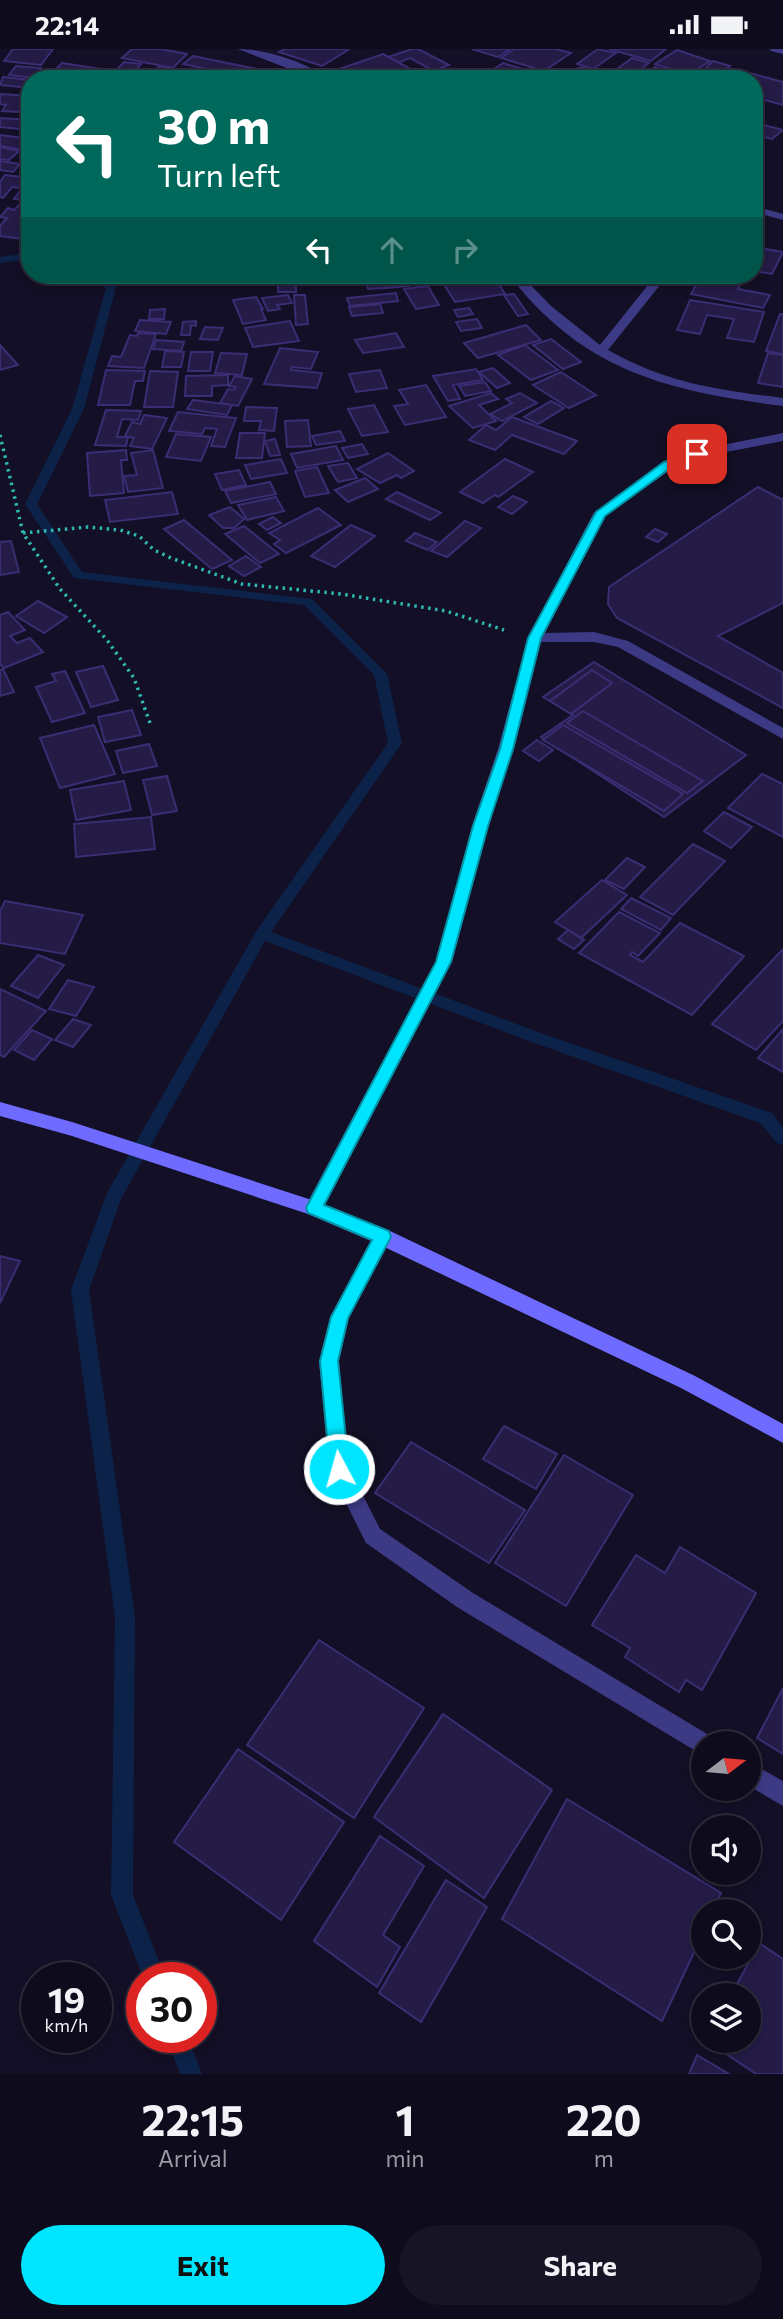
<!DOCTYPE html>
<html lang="en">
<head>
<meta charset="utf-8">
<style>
  :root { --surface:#0e0b1c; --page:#171425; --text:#f1f3f6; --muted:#9b9ba3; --line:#2e2b3b; --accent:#00e5ff }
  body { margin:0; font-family:Commissioner,sans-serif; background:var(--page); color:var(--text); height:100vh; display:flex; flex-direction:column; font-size:26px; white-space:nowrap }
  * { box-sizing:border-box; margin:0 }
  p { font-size:23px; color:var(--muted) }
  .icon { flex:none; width:38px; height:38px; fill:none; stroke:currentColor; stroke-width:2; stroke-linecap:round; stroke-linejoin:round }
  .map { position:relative; height:2025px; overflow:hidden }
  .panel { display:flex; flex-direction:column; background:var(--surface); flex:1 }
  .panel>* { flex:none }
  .hud { position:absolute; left:21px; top:21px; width:742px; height:214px; border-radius:28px; box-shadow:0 4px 10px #0003,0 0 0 2px var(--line); background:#00695c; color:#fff; overflow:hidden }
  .needle { width:46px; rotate:74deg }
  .fabs { position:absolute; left:691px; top:1682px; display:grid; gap:14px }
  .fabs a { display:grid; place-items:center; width:70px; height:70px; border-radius:50%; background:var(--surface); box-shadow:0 4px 10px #0003,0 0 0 2px var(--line); font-size:35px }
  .speed { position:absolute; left:21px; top:1913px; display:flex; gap:14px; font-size:35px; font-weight:700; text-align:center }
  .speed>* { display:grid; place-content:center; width:91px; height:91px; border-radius:50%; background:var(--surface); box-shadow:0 4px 10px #0003,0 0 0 2px var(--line); line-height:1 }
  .speed small { font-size:18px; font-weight:400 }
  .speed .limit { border:10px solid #d22; background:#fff; color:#111 }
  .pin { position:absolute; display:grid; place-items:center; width:60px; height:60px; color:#fff; margin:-30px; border-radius:14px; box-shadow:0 4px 10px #0006 }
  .me { position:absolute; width:77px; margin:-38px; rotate:354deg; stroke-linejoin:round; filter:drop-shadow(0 0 5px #0008) }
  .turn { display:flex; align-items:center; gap:24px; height:147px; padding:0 21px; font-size:32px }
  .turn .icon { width:91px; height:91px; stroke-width:2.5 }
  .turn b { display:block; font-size:49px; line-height:60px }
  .lanes { display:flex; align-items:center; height:66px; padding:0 21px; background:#0003; justify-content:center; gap:35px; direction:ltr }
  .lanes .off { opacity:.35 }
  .eta { display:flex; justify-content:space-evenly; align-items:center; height:119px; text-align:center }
  .eta b { font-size:42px; font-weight:700; line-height:49px }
  .primary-button { display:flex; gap:14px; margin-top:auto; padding:14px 21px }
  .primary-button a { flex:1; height:80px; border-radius:42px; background:var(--accent); color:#111; font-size:28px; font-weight:700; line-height:80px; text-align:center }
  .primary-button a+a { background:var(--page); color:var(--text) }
  .status { display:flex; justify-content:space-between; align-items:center; height:49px; padding:0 35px; background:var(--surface); direction:ltr }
  .status svg { height:19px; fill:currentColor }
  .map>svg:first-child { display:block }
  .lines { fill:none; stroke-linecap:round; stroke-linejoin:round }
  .stream { fill:#0c2248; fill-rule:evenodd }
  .building { fill:#241b47; stroke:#3b2d73; stroke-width:2 }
  .path { stroke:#2fb8b0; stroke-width:3.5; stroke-dasharray:2.5 4.5; stroke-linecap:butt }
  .minor { fill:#3d3a85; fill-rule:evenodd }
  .secondary { fill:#6f6bff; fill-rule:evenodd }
  .route { fill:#00e5ff; stroke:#0095a6; stroke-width:2 }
</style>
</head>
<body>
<div class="status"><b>22:14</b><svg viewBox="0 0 49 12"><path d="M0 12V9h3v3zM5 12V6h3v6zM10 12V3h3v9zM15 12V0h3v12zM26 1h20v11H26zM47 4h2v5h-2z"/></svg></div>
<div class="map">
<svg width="783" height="2025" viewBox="0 0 783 2025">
  <rect width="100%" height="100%" fill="#130f26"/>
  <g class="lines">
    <g class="stream">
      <path d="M30,204V210L0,214V208Z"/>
      <path d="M91,226H102L116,238L84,360L37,455L82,523L312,550L387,625L402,694L271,883L538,983L772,1064L783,1078V1096L777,1094L760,1074L526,991L265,892L121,1150L89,1241L135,1568L133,1846L165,1928H143L111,1846L115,1568L71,1241L107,1144L257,881L388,694L374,626L304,556L74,529L25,455L72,360L106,239Z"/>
      <path d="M166,1988H188L202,2025H180Z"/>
    </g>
  </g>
  <g class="building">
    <path d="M13,0H53L41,16L4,12Z"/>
    <path d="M132,0H160L187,5L173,19L122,9Z"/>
    <path d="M285,0H345L348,1L322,17L279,3Z"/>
    <path d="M412,0H418L449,16L434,22L410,9L395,15L385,9Z"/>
    <path d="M472,0H510L498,8Z"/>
    <path d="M514,0H556L571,4L544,22L501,9Z"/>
    <path d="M598,0L616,4L593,20L577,15Z"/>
    <path d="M609,0H666L651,12Z"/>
    <path d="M677,1L710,12L689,26L655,15Z"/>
    <path d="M383,5L418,24L403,30H360L342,19Z"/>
    <path d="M193,7L262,21L253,30L183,15Z"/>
    <path d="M632,9L649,14L628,30L610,25Z"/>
    <path d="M713,12L730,17L717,30L697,28Z"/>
    <path d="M124,13L141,15L132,25L150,28L159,17L173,19L164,30H108Z"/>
    <path d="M62,14L107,21L98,30H46Z"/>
    <path d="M503,14L546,27L542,30H479Z"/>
    <path d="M16,17L41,19L34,29L9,26Z"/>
    <path d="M583,18L590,23L594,22L607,30H580L568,22Z"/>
    <path d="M655,18L695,29L639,30Z"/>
    <path d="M181,20L237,30L172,28Z"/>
    <path d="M742,22L783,33V56L754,48V30H733Z"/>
    <path d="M3,28L30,31V39L0,36Z"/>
    <path d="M0,45L30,47V56H23L18,63L2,62L6,56L0,55Z"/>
    <path d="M0,69L30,71V81L0,78Z"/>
    <path d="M764,76L783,81L772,90L754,85Z"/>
    <path d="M0,86L30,90V94L23,101L0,97Z"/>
    <path d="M0,98L19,102L9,111L0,110Z"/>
    <path d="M0,112L20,115L13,123L0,121Z"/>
    <path d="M5,126L30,129V146L26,151L14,150L22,139L12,138L3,149L0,148V133Z"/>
    <path d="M21,154L30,156V191L0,187V177L7,169L0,168L8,159L14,161Z"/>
    <path d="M754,198L783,203L772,225L754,222Z"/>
    <rect x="278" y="226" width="18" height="17"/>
    <path d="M364,226H381L386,239L368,240Z"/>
    <path d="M384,226H405L409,237L388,239Z"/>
    <path d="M411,226H429L433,232L416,234Z"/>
    <path d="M493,226L505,245L455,253L443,234Z"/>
    <path d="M702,226H746L738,240L770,246L763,259L691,245Z"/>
    <path d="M428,237L439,256L416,260L404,240Z"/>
    <path d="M396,244L398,252L350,257L347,249Z"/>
    <path d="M514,245L528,265L518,267L504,246Z"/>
    <path d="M288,246L292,254L277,256L280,260L268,262L262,249Z"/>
    <path d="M294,246H305L308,275L296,276Z"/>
    <path d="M256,248L263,260H261L266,271L243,275L233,251Z"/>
    <path d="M690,251L764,263L754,293L727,289L734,270L707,266L700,285L677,281Z"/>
    <path d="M380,255L383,264L352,267L349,258Z"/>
    <path d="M469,259L473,265L458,268L454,261Z"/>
    <path d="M165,260L164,270H149L150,261Z"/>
    <path d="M780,265H783V305L766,302Z"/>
    <path d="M477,270L482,279L461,282L456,273Z"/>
    <path d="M140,271L171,273L166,285L135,282Z"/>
    <path d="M196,272V277L191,276L190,286H181L183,273Z"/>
    <path d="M290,272L299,292L253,298L245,279Z"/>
    <path d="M526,276L541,291L478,309L464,294Z"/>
    <path d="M205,278L223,279L218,291L200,290Z"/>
    <path d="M138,284L156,285L144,319L108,317L112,307L121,308L130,286L137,287Z"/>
    <path d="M396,284L404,298L363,304L355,291Z"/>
    <path d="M551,290L581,313L563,320L533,296Z"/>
    <path d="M156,291L184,293L181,302L153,300Z"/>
    <path d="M0,296L18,316L0,321Z"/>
    <path d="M525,296L558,321L531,331L498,306Z"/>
    <path d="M280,299L318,303L311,320L292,318L291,321L322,324L317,339L264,335Z"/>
    <path d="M165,302L184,303L181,318H162Z"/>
    <path d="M191,303H213L210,322H188Z"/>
    <path d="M221,304L247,305L242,326L215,324Z"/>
    <path d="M768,304L783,306V338L758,334Z"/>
    <path d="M493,319L510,334L497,339L479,323Z"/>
    <path d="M476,320L483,331L453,336L460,350L448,352L433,327Z"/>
    <path d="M106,321L145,322L143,332H135L130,356H98Z"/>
    <path d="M380,321L387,339L356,343L349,325Z"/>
    <path d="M150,322L178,323L173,358H144Z"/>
    <path d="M561,323L596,346L569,359L533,336Z"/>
    <path d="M228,326V336L212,337V347H185L186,327Z"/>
    <path d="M235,327L252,330L238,357L220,354L228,340L234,341L236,338L229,337Z"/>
    <path d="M485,333L491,342L465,347L459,337Z"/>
    <path d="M426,336L446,368L405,376L394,357L408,355L399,341Z"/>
    <path d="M491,344L498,350L479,356L496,372L473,379L449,357Z"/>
    <path d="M520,344L537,354L502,372L490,365L512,354L506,350Z"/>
    <path d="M193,351L232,356L227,366L187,360Z"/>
    <path d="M551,352L564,359L538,375L524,368Z"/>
    <path d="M374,356L388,383L362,387L348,360Z"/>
    <path d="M246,358L277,359L274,382L259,381L261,372H244Z"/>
    <path d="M106,361L141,362L138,371L122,370L117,388H128L126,397L95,396Z"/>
    <path d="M178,363L236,369L225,398L211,397L217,380L205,379L202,385L169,382Z"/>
    <path d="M144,366L167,369L152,400L130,397L134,389L125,387L132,373L140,375Z"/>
    <path d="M512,368L577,392L564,405L512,386L495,401L469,391L486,376L496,381Z"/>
    <path d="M308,371L311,397L287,398L285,372Z"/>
    <path d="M340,382L345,392L316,396L312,387Z"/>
    <path d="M240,384H265L262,409H236Z"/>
    <path d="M176,385L211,388L201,412L166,408Z"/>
    <path d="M275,390L280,406L270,407L265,392Z"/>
    <path d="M362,395L368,405L348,409L342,399Z"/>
    <path d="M336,397L343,411L297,419L291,405Z"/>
    <path d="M126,401L127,411H121L124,444L90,447L87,404Z"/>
    <path d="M153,401L163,439L128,443L124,427L137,426L131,404Z"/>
    <path d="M388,404L414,422L401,429L397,426L380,434L357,420Z"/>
    <path d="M281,410L287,424L251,430L245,416Z"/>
    <path d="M505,410L533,423L498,448L495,446L483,454L460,443Z"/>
    <path d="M348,414L357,429L338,433L328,417Z"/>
    <path d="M317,418L329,444L305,448L295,422Z"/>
    <path d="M239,421L246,436L222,441L215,425Z"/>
    <path d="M365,429L378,440L348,453L335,441Z"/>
    <path d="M270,433L276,445L231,454L225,442Z"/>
    <path d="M758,438L783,451V554L718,587L783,624V659L617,569L608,555L609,538Z"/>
    <path d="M172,443L178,465L110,473L105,451Z"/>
    <path d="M397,443L441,464L430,471L386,450Z"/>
    <path d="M513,447L527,453L512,465L498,458Z"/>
    <path d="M276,448L284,462L247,471L238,456Z"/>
    <path d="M230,458L244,470L234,479H223L209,466Z"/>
    <path d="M318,459L341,476L286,504L274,495L280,491L269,484Z"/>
    <path d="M273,468L281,474L267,481L259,475Z"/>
    <path d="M184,471L232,511L212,520L164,480Z"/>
    <path d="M465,472L481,479L447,508L431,502Z"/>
    <path d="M351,476L375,487L335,518L311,507Z"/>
    <path d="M244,477L279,505L260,514L225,485Z"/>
    <path d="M655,480L667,485L658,493L646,488Z"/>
    <path d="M415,484L437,493L428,501L406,492Z"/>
    <path d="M11,492L19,523L0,526V493Z"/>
    <path d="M246,507L261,518L244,527L229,517Z"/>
    <path d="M38,552L67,568L44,584L16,567Z"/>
    <path d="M8,563L25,581L10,587L17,594L30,589L43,603L4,619L0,615V566Z"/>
    <path d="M594,613L746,706L664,768L541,688L573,666L543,648Z"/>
    <path d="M103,617L118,651L91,658L76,623Z"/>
    <path d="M3,620L14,643L0,647V621Z"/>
    <path d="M592,621L612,634L571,665L550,652Z"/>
    <path d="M65,622L85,664L52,673L36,638L56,632L52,625Z"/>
    <path d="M132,661L141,686L105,693L98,668Z"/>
    <path d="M583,662L703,732L687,744L567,674Z"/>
    <path d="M94,676L115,725L60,739L40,689Z"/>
    <path d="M563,676L683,745L664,762L543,691Z"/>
    <path d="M537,691L553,701L539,712L523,702Z"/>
    <path d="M149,695L157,717L123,724L116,702Z"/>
    <path d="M762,725L783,735V788L728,759Z"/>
    <path d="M167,727L177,762L152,766L143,731Z"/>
    <path d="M124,732L131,761L76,771L70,741Z"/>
    <path d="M724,763L752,778L731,799L704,782Z"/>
    <path d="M151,768L155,800L76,808L74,775Z"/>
    <path d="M693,795L725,812L673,866L640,848Z"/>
    <path d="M627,809L645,818L624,840L605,831Z"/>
    <path d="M602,831L627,846L581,889L555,873Z"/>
    <path d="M631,849L671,869L661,881L621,860Z"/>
    <path d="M5,852L83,866L65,905L0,894V862Z"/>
    <path d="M619,863L660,884L638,907L632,903L630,906L643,913L680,874L744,907L692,966L579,904Z"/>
    <path d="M568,881L584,891L574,900L558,890Z"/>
    <path d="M783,900V972L756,1001L712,975Z"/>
    <path d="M38,906L64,916L38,949L11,937Z"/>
    <path d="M68,931L94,938L76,967L49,960Z"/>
    <path d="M0,940L46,962L4,1008L0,1006Z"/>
    <path d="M73,970L91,976L73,998L55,991Z"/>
    <path d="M783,980V1023L758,1009Z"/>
    <path d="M32,981L52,990L34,1011L14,1001Z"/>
    <path d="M0,1207L20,1212L0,1254Z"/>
    <path d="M504,1377L557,1405L536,1440L483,1410Z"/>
    <path d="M411,1393L525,1461L489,1514L375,1444Z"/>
    <path d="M564,1406L633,1446L566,1557L495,1514Z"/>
    <path d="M680,1498L756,1544L702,1641L686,1631L679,1643L625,1608L630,1599L592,1576L636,1506L665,1524Z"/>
    <path d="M319,1591L424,1659L354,1769L247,1696Z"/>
    <path d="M783,1639V1705L757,1689Z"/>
    <path d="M443,1665L552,1741L484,1849L374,1768Z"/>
    <path d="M238,1700L344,1773L281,1871L174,1793Z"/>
    <path d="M567,1750L721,1844L713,1862H704V1882L662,1972L502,1870Z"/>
    <path d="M380,1787L424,1817L383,1886L400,1898L377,1938L314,1892Z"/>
    <path d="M446,1831L487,1858L421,1973L379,1944Z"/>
    <path d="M759,1894L783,1910V2025H756L707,1992H749V1946H718L725,1933L735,1939Z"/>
    <path d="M697,2006L729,2025H689Z"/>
  </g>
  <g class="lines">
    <g class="path">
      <path d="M0,386L23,484L60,540L107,591L134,629L151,677"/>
      <path d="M23,484L88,478L120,481L139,487L154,501L171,509L242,535L341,545L446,562L504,581"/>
    </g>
    <g class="minor">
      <path d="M238,0C266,0 306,13 329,30H315Z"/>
      <path d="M769,0H783V5L771,2Z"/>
      <path d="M754,157L783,165V171L754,163Z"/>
      <path d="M509,226H521L551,257L600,296L656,226H668L608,301C666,334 718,341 783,349V357C668,342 584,323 509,226Z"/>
      <path d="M783,384V392L700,408L673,419L605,467L545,584L594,583L628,592L783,679V690L618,598L594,593H541L514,700L488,777L452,913L321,1164L314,1167L307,1164L305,1159L307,1154L436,913L472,777L498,700L528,589L593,465L663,413L697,401Z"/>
      <path d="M383,1180L390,1182L392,1188L349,1269L339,1312L349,1419L380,1480L473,1544L712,1688L715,1694H704V1707L457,1558L366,1494L329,1420L319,1312L330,1268L376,1182Z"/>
      <path d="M749,1713L783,1732V1757L749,1737Z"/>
    </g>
    <path class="secondary" d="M0,1053L72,1073L321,1154L390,1182L695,1327L783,1375V1394L681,1339L376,1194L308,1165L72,1087L0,1067Z"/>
  </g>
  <path class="route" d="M693,403L703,405L672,418L605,467L541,589L513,700L488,777L451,913L324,1156L389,1182L391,1188L348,1269L338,1312L349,1420L346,1426L339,1429L333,1426L330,1420L320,1312L331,1268L372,1191L308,1164L306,1159L436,913L473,777L500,700L528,589L596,463L664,413Z"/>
</svg>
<div class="fabs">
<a><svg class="needle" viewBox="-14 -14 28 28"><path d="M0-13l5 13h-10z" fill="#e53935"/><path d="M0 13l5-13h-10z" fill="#9b9ba3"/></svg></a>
<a><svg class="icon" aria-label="sound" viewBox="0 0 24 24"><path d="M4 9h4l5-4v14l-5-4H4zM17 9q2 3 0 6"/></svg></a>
<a><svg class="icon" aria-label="search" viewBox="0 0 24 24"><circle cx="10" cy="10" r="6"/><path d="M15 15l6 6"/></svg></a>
<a><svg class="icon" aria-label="layers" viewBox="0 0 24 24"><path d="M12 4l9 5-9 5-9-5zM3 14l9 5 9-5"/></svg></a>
</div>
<div class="speed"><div>19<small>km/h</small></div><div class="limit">30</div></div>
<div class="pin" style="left:697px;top:405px;background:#d93025"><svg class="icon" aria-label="arrive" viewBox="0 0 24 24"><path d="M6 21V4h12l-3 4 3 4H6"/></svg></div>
<svg class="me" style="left:339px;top:1420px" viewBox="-20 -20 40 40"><circle r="17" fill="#00e5ff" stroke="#fff" stroke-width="3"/><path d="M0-11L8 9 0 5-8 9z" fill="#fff"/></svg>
<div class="hud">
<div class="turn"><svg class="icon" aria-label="left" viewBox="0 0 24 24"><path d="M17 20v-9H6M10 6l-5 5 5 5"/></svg><div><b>30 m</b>Turn left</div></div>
<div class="lanes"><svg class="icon" aria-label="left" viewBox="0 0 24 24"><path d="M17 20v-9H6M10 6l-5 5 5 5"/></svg><svg class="icon off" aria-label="ahead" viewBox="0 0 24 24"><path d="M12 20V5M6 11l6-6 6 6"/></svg><svg class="icon off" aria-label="right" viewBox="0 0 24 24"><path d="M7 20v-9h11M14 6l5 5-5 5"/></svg></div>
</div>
</div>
<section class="panel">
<div class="eta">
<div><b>22:15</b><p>Arrival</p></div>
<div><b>1</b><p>min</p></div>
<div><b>220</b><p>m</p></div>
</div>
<div class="primary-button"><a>Exit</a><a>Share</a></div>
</section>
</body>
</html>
